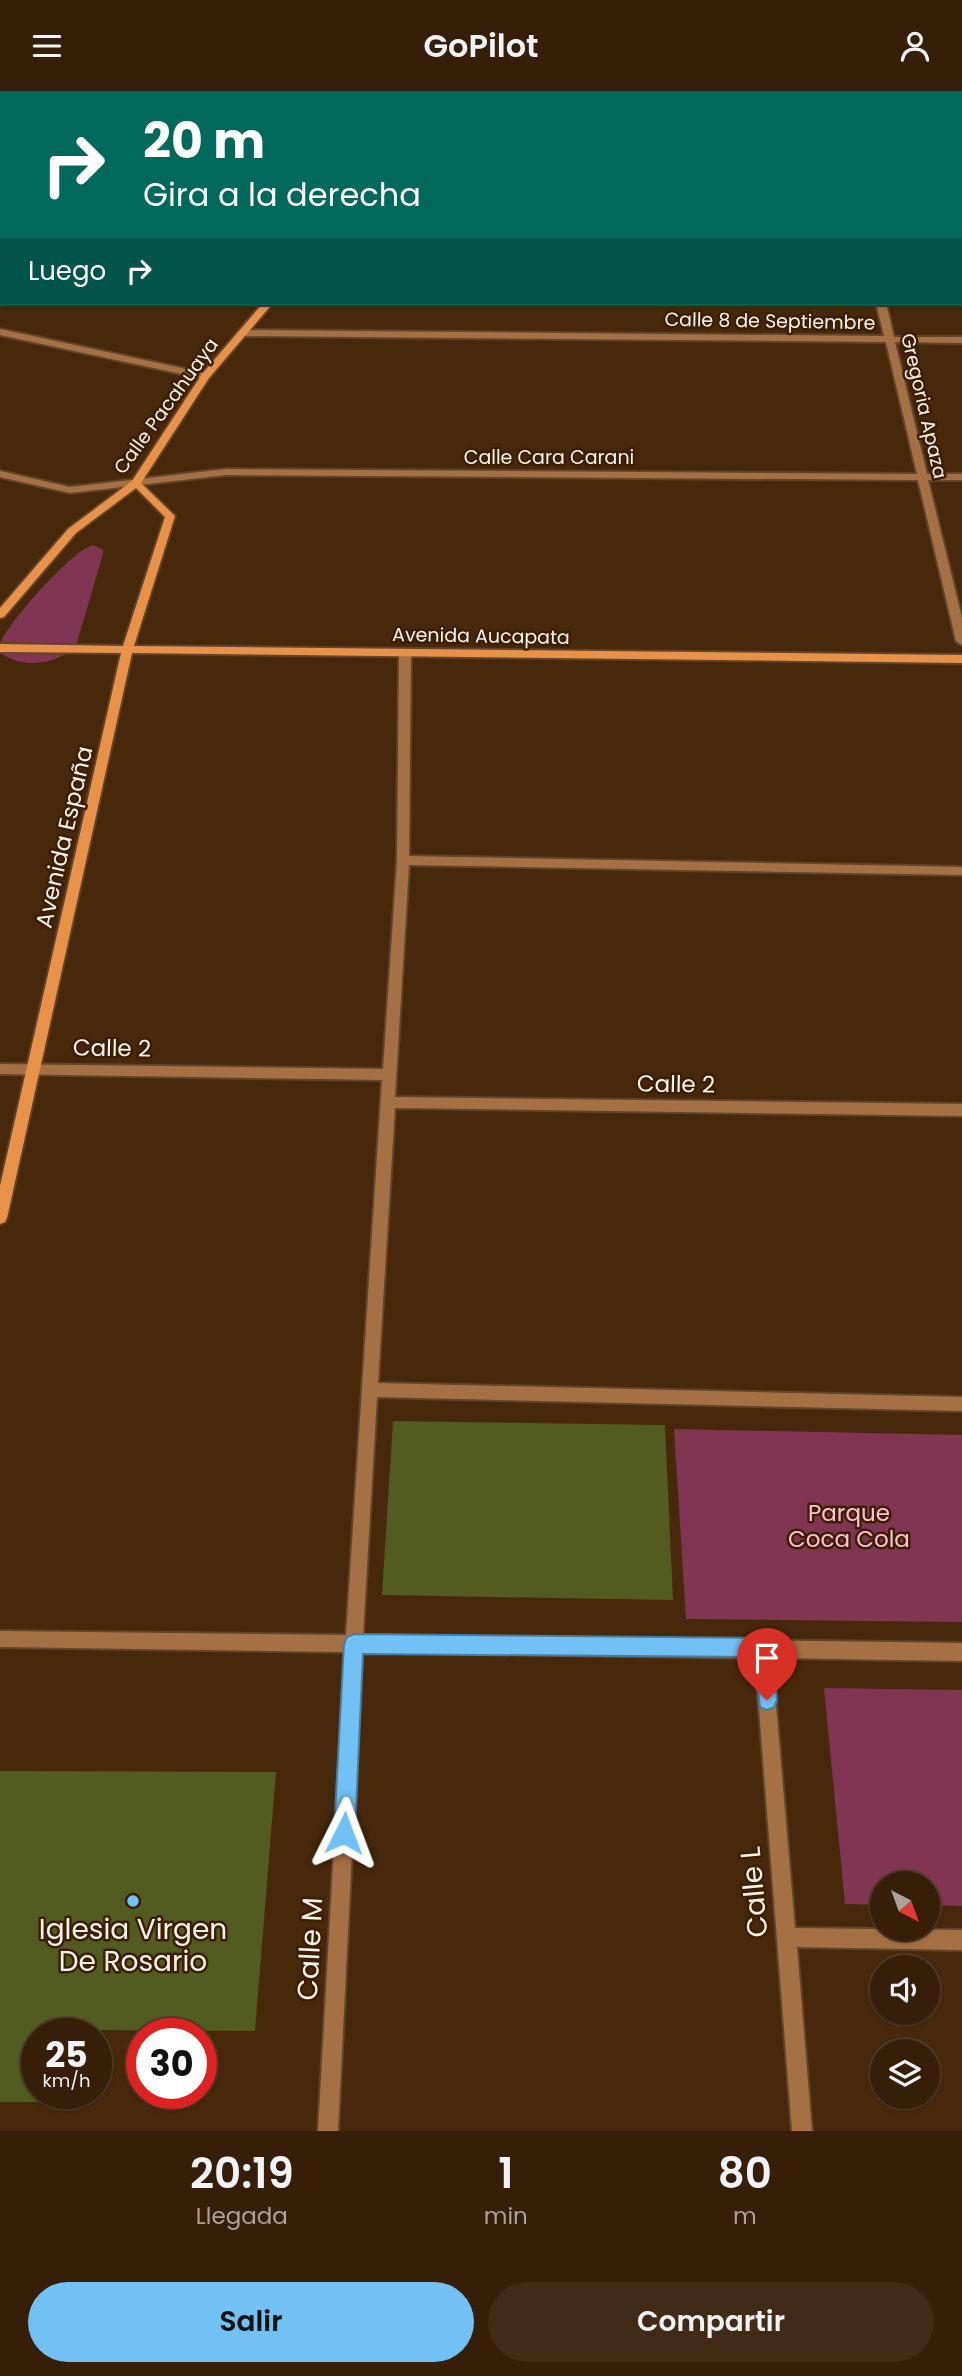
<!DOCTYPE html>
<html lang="es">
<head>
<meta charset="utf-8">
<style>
  :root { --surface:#361e08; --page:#412b16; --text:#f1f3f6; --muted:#aaa29c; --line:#503c29; --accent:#71c1f5 }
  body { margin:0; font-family:Poppins,sans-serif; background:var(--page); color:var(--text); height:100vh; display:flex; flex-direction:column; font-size:26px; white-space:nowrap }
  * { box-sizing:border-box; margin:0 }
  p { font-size:23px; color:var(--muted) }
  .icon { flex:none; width:38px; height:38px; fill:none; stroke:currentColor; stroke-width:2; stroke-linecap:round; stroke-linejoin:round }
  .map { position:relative; height:2040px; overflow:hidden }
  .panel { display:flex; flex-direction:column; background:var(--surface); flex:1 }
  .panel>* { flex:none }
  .guide { position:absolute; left:0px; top:0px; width:962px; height:214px; box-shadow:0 2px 5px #0004,0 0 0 2px var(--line); background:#00695c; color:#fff; overflow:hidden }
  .needle { width:46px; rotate:139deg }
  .fabs { position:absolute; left:870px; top:1780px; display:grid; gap:14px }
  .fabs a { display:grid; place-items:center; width:70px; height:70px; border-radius:50%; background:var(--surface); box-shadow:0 2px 5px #0004,0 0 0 2px var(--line); font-size:35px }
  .speed { position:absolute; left:21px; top:1927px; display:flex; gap:14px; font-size:35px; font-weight:700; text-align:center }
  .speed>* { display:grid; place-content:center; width:91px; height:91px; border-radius:50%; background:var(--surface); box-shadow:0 2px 5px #0004,0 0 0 2px var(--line); line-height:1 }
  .speed small { font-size:18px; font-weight:400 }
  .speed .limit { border:10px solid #d22; background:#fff; color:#111 }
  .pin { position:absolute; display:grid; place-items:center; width:60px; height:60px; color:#fff; margin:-72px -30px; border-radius:50% 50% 50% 0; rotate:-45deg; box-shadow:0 0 7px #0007 }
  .pin .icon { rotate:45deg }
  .me { position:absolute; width:77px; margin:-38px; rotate:3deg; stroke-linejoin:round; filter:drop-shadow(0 0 5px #0008) }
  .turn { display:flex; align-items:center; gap:24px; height:147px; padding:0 28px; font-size:32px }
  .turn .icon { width:91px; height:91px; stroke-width:2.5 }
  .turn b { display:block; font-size:49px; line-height:60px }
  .then { display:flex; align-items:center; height:66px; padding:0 28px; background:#0003; gap:14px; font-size:26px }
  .eta { display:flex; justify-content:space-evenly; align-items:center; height:119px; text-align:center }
  .eta b { font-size:42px; font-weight:600; line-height:49px }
  .primary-button { display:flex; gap:14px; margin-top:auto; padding:14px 28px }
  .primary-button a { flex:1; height:80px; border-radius:42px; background:var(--accent); color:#111; font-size:28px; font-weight:600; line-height:80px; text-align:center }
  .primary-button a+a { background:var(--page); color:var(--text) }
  header { display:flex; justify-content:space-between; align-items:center; height:91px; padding:0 28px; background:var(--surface); font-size:32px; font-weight:600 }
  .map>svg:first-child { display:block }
  .green { fill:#803652 }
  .building { fill:#525c20 }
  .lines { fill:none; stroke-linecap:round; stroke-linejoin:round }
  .street-casing { stroke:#61442b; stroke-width:4 }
  .secondary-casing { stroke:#61442b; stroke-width:4 }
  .path { stroke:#9a8573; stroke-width:2.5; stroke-dasharray:3.5 2; stroke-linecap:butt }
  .street { fill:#a67045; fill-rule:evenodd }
  .secondary { fill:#e89249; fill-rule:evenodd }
  .route { fill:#71c1f5; stroke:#497d9f; stroke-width:2 }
  .poi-dot { fill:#71c1f5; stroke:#3d1e02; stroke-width:2.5 }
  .labels { text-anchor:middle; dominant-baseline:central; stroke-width:5; stroke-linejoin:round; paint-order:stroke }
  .far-street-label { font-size:19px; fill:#fbf3ee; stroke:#3d1e02 }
  .street-label { font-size:23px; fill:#fbf3ee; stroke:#3d1e02 }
  .park-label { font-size:23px; fill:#fbc2d4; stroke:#3d1e02 }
  .near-street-label { font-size:28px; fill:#fbf3ee; stroke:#3d1e02 }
  .near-poi-label { font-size:28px; fill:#fbf3ee; stroke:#3d1e02 }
</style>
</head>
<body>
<header><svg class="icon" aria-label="menu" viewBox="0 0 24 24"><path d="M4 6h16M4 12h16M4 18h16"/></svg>GoPilot<svg class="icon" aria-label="person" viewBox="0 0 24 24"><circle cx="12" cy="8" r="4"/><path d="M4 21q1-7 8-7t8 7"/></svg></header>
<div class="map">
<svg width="962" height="2040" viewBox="0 0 962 2040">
  <rect width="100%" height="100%" fill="#48280b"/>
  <g class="green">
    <path d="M93,454L103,459V463L75,558C51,573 26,578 2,563C0,558 0,553 2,548C13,527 72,459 93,454Z"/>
    <path d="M674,1338L962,1344V1531L686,1528Z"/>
    <path d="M824,1597L962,1599V1815L928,1814V1792H882V1814L845,1813Z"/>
  </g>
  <g class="building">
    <path d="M393,1330L665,1334L673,1509L382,1504Z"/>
    <path d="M0,1680L276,1681L255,1940L96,1939V1942H37V2002H88L86,2011H0Z"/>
  </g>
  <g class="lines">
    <g class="street-casing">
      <g id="street">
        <path d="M218,0H226L216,2Z"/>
        <rect x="824" y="0" width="8" height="2"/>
        <rect x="0" y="8" width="2" height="4"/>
        <rect x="0" y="117" width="2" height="6"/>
        <rect x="961" y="129" width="1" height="6"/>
        <path d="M876,212H886L894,246H962V252L895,251L927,383H962V389H928L962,527V554L956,550L918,389L226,384L70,402L0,386V380L70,396L226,378L917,383L886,251L242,245L237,242L242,239L884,245Z"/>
        <path d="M0,238L205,282L210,285L205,288L0,244Z"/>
        <path d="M405,558L411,562L409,765L962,776V784L409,774L395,1006L962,1013V1025L395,1017L378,1292L962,1306V1320L377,1306L363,1544L962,1552V1570L772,1567L795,1837L962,1839V1859L797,1856L812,2040H792L755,1567L362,1561L338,2040H318L345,1561L0,1556V1540L346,1544L382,989L0,983V973L383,978L397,769L399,562Z"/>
      </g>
    </g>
    <g class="secondary-casing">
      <g id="secondary">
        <path d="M447,0H455L446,2Z"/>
        <path d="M263,212H273L209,287L141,392L175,425L134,555L962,564V572L132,562L7,1127L5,1131L0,1133V1095L121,562L0,561V553L123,555L165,426L136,397L76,442L4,526L0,527V517L68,438L132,390L202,283Z"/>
      </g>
    </g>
    <path class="path" d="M932,0L934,2"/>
    <use href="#street" class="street"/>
    <use href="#secondary" class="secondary"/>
  </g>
  <path class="route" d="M354,1543L763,1547L770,1550L772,1556L777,1609L774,1616L767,1619L760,1616L754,1566L363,1563L355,1742L351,1750L344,1753L337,1750L334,1742L344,1553L347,1546Z"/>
  <circle class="poi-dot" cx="133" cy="1810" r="7"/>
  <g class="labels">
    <g class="far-street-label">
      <text transform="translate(770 230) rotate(1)">Calle 8 de Septiembre</text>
      <text transform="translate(166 315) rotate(-54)">Calle Pacahuaya</text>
      <text transform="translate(924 315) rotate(77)">Gregoria Apaza</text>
      <text x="549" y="366">Calle Cara Carani</text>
      <text transform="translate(481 545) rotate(1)">Avenida Aucapata</text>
    </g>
    <g class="street-label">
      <text transform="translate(64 746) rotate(-77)">Avenida España</text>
      <text transform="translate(112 957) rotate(1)">Calle 2</text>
      <text transform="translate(676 993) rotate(1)">Calle 2</text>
    </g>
    <g class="park-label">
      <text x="849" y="1422">Parque<tspan x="849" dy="26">Coca Cola</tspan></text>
    </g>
    <g class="near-street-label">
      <text transform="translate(754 1801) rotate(-95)">Calle L</text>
      <text transform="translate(310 1858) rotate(-87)">Calle M</text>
    </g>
    <g class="near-poi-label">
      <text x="133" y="1838">Iglesia Virgen<tspan x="133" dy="32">De Rosario</tspan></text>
    </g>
  </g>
</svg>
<div class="fabs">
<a><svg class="needle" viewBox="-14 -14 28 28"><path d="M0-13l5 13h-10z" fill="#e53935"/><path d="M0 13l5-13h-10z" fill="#aaa29c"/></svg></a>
<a><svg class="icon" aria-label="sound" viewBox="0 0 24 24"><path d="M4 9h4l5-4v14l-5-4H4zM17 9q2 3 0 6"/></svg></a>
<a><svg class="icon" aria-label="layers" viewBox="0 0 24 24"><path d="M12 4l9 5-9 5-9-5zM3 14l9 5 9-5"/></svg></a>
</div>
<div class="speed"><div>25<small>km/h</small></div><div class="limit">30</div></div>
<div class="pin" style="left:767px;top:1609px;background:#d93025"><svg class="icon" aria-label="arrive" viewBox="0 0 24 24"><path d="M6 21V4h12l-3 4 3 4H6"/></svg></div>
<svg class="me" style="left:344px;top:1742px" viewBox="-20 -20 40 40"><path d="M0-17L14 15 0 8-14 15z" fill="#71c1f5" stroke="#fff" stroke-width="4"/></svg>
<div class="guide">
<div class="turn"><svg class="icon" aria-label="right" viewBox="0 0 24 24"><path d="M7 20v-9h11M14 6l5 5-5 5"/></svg><div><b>20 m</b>Gira a la derecha</div></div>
<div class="then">Luego<svg class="icon" aria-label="right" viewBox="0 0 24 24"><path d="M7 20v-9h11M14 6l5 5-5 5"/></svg></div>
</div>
</div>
<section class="panel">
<div class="eta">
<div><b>20:19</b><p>Llegada</p></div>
<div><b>1</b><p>min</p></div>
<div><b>80</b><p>m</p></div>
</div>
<div class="primary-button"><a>Salir</a><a>Compartir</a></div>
</section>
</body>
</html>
